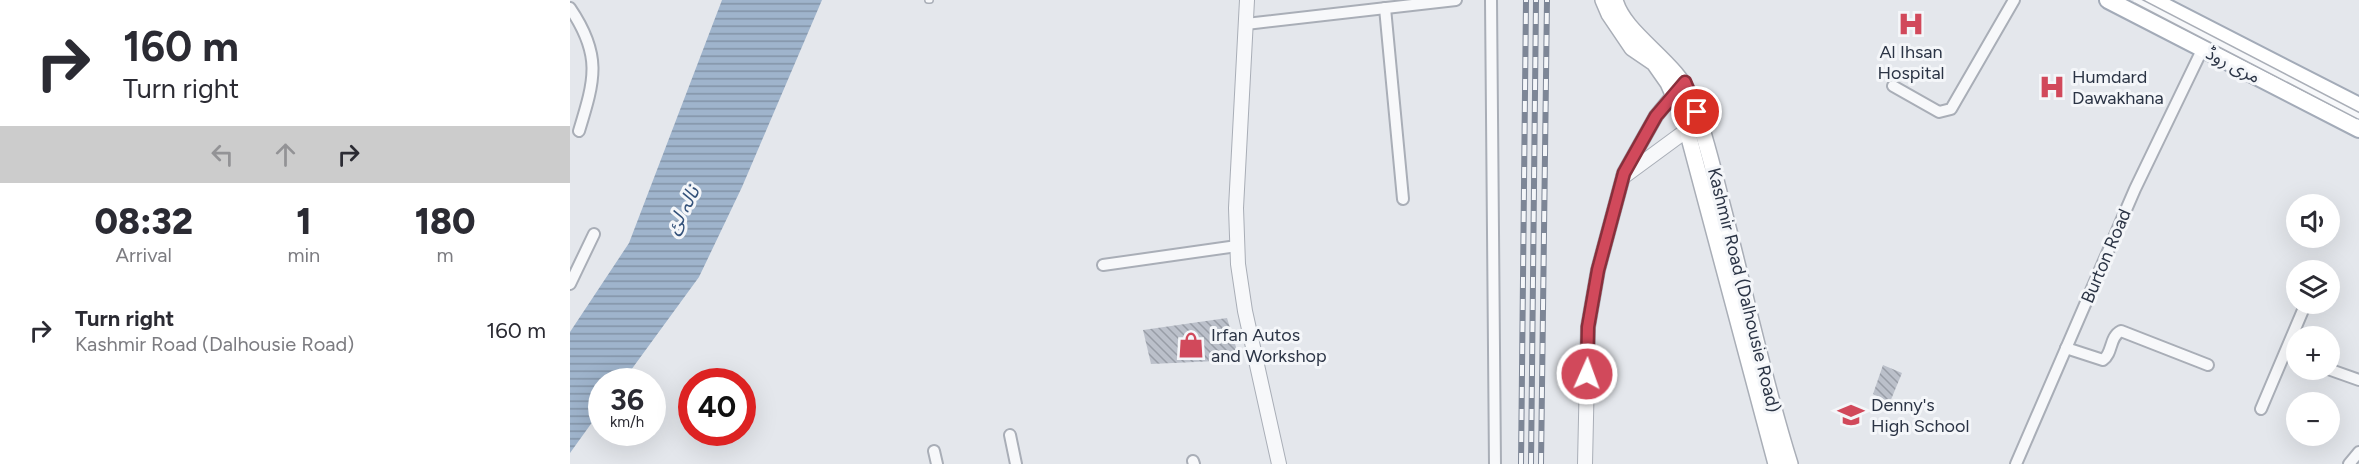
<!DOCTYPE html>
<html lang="en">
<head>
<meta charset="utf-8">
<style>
  :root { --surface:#fff; --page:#f2f2f3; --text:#2b2b33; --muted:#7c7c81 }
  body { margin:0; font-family:Figtree,"Noto Sans Arabic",sans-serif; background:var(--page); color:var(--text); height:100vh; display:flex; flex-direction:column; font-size:22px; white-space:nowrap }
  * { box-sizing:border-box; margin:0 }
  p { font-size:20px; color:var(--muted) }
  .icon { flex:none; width:33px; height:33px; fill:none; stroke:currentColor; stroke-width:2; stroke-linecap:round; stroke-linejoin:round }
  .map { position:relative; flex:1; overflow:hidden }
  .sheet { display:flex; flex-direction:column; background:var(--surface); width:570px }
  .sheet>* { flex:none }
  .banner { background:#fff; color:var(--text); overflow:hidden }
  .buttons { position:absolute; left:1716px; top:194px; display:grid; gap:12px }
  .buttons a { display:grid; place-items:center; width:54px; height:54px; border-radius:50%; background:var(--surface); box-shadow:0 6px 24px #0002; font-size:30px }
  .speed { position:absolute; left:18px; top:368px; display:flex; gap:12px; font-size:30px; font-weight:700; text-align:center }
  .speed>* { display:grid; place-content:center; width:78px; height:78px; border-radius:50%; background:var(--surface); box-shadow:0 6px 24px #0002; line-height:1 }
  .speed small { font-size:15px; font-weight:400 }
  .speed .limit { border:9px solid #d22; background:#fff; color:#111 }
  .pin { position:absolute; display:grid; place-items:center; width:51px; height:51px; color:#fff; margin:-26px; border:3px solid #fff; border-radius:50%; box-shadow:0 2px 6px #0007 }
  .me { position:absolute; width:66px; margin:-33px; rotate:2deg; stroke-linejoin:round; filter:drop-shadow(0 0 4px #0008) }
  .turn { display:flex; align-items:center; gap:21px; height:126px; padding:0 24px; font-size:27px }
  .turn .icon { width:78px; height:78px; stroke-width:2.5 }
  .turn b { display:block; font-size:42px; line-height:51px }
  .lanes { display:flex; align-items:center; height:57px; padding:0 24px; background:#0003; justify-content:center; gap:30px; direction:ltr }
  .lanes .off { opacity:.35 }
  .eta { display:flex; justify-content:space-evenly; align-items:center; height:102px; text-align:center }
  .eta b { font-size:36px; font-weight:800; line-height:42px }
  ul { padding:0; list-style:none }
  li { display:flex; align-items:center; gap:18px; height:90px; padding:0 24px }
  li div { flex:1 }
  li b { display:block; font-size:22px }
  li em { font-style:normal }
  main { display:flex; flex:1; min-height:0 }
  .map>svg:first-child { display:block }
  .water { fill:url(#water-rules) }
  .building { fill:url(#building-back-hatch) }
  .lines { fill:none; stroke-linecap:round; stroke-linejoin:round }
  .service-casing { stroke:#a9aeb7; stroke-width:8 }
  .minor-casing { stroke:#a9aeb7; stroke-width:14 }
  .tertiary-casing { stroke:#a9aeb7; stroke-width:16 }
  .secondary-casing { stroke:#a9aeb7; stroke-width:18 }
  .primary-casing { stroke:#a3abb8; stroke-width:20 }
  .service { stroke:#f7f8fa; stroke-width:5 }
  .minor { stroke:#f7f8fa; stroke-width:10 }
  .tertiary { stroke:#f7f8fa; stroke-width:14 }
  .secondary { stroke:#fff; stroke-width:15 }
  .primary { stroke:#fff; stroke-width:16 }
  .rail-casing { stroke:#7d8696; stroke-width:6 }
  .rail { stroke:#f4f6f9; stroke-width:4; stroke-dasharray:11; stroke-linecap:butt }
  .service-bridge-casing { stroke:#a9aeb7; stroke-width:8; stroke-linecap:butt }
  .service-bridge { stroke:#f7f8fa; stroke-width:5 }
  .route-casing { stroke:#882f3b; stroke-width:15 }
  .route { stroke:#d1495b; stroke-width:10 }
  .labels { text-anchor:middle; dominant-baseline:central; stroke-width:6; stroke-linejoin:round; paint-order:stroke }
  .poi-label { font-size:18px; fill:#2b3445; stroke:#f4f6f9; text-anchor:start }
  .street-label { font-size:18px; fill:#2b3445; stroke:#f4f6f9 }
  .water-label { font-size:20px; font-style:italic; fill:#34527a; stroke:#f4f6f9 }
</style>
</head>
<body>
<main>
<section class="sheet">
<div class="banner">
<div class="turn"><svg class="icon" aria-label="right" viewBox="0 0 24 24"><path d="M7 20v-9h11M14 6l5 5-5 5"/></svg><div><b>160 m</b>Turn right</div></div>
<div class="lanes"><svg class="icon off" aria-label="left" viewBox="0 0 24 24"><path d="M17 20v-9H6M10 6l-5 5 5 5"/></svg><svg class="icon off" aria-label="ahead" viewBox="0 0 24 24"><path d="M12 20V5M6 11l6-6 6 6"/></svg><svg class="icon" aria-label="right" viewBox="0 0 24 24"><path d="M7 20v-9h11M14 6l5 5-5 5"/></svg></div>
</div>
<div class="eta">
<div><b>08:32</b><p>Arrival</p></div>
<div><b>1</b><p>min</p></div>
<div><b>180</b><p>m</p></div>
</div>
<ul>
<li><svg class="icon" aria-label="right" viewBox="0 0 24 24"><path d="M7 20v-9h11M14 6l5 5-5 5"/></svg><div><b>Turn right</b><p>Kashmir Road (Dalhousie Road)</p></div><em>160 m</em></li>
</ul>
</section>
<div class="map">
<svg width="1789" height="464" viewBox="0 0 1789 464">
  <defs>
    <pattern id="water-rules" width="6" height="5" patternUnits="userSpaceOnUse" patternTransform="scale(1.5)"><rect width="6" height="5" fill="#9fb4cc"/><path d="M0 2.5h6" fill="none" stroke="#8293a7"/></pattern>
    <pattern id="building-back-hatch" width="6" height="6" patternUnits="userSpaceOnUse" patternTransform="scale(1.5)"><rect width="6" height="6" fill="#bbc0ca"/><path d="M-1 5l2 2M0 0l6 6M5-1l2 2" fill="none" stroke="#989da6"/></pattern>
  </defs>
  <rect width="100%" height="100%" fill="#e4e7ec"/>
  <path class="water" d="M152,0H252L172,187L129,277L53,381H32L31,410L0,453V332L59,243Z"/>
  <g class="building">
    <path d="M657,318L670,360L581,364L573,330Z"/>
    <path d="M1313,365L1332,373L1320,402L1303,394Z"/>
  </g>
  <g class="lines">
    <g class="service-casing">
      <path id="service" d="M358,0H360"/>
    </g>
    <g class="minor-casing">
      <g id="minor">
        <path d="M921,0L925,464"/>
        <path d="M0,8C32,55 25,79 9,131"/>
        <path d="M815,8L833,199"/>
        <path d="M676,24L886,0"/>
        <path d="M1323,86L1369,112L1381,109L1444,0"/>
        <path d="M533,265L667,246"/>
        <path d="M0,284L24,234"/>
        <path d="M1496,348L1533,360C1543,353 1539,337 1551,331L1638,365"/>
        <path d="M1758,369L1789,380"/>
        <path d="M1691,409L1736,303"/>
        <path d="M440,435L446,464"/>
        <path d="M364,451L367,464"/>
        <path d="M623,461L624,464"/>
        <path d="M1446,464L1565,189L1632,50"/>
        <path d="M1779,464L1789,452"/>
      </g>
    </g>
    <g class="tertiary-casing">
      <g id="tertiary">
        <path d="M677,0L666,208L668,264L675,311L709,464"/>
        <path d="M1053,177L1117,130L1126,127"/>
        <path d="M1015,464L1018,327L1028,270L1054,173L1086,116L1109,88"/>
      </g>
    </g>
    <g class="secondary-casing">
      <g id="secondary">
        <path d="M1033,0L1039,14L1062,48L1084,63L1098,83L1114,119L1206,464"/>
        <path d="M1045,0C1054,35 1107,61 1122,100C1135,133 1143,169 1152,204C1175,291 1193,379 1220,464"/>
      </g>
    </g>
    <g class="primary-casing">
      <g id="primary">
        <path d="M1538,0L1789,129"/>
        <path d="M1582,0L1789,106"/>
      </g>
    </g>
    <use href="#service" class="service"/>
    <use href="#minor" class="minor"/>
    <use href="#tertiary" class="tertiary"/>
    <use href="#secondary" class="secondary"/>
    <use href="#primary" class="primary"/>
    <g class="rail-casing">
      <g id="rail">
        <path d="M951,464L956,0"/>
        <path d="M961,464L966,0"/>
        <path d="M971,464L977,0"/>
      </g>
    </g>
    <use href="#rail" class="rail"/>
    <g class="service-bridge-casing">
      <path id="service-bridge" d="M1566,0L1789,116"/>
    </g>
    <use href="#service-bridge" class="service-bridge"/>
  </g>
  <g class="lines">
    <g class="route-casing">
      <path id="route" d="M1017,374L1018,327L1028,270L1054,173L1086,116L1115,82L1127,112"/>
    </g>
    <use href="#route" class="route"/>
  </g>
  <defs>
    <g id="hospital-bare" transform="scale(2.07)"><path d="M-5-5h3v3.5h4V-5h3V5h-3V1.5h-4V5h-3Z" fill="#d1495b" stroke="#f4f6f9" stroke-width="2.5" paint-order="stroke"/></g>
    <g id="shop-bare" transform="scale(2.07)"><path d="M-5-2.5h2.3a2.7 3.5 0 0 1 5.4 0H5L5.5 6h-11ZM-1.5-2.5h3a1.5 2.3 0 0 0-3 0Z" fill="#d1495b" stroke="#f4f6f9" stroke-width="2.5" paint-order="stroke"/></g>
    <g id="school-bare" transform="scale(2.07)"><path d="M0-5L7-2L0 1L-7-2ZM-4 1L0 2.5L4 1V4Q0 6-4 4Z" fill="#d1495b" stroke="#f4f6f9" stroke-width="2.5" paint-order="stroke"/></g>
  </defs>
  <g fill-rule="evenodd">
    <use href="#hospital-bare" x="1341" y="24"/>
    <use href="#hospital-bare" x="1482" y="87"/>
    <use href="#shop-bare" x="621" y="345"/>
    <use href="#school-bare" x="1281" y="415"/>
  </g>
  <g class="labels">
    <g class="poi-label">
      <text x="1341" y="52" text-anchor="middle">Al Ihsan<tspan x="1341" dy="21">Hospital</tspan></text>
      <text x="1502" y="77">Humdard<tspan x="1502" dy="21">Dawakhana</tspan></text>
      <text x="641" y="335">Irfan Autos<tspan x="641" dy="21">and Workshop</tspan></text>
      <text x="1301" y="405">Denny's<tspan x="1301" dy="21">High School</tspan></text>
    </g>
    <g class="street-label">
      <text transform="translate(1663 65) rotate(27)">مری روڈ</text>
      <text transform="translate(1536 256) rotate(-67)">Burton Road</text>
      <text transform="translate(1174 290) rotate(76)">Kashmir Road (Dalhousie Road)</text>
    </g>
    <g class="water-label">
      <text transform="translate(112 210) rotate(-62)">نالہ لئ</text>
    </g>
  </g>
</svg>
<div class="buttons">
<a><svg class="icon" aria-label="sound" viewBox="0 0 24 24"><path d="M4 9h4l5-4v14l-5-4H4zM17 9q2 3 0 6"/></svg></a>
<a><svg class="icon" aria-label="layers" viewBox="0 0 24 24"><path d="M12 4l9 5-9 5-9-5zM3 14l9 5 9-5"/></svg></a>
<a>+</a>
<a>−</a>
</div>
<div class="speed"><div>36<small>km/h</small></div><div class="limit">40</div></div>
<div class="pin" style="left:1127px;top:112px;background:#d93025"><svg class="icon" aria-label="arrive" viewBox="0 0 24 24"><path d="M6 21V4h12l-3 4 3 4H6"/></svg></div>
<svg class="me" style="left:1017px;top:374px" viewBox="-20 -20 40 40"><circle r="17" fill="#d1495b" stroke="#fff" stroke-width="3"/><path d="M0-11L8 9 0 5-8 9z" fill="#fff"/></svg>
</div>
</main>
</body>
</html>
